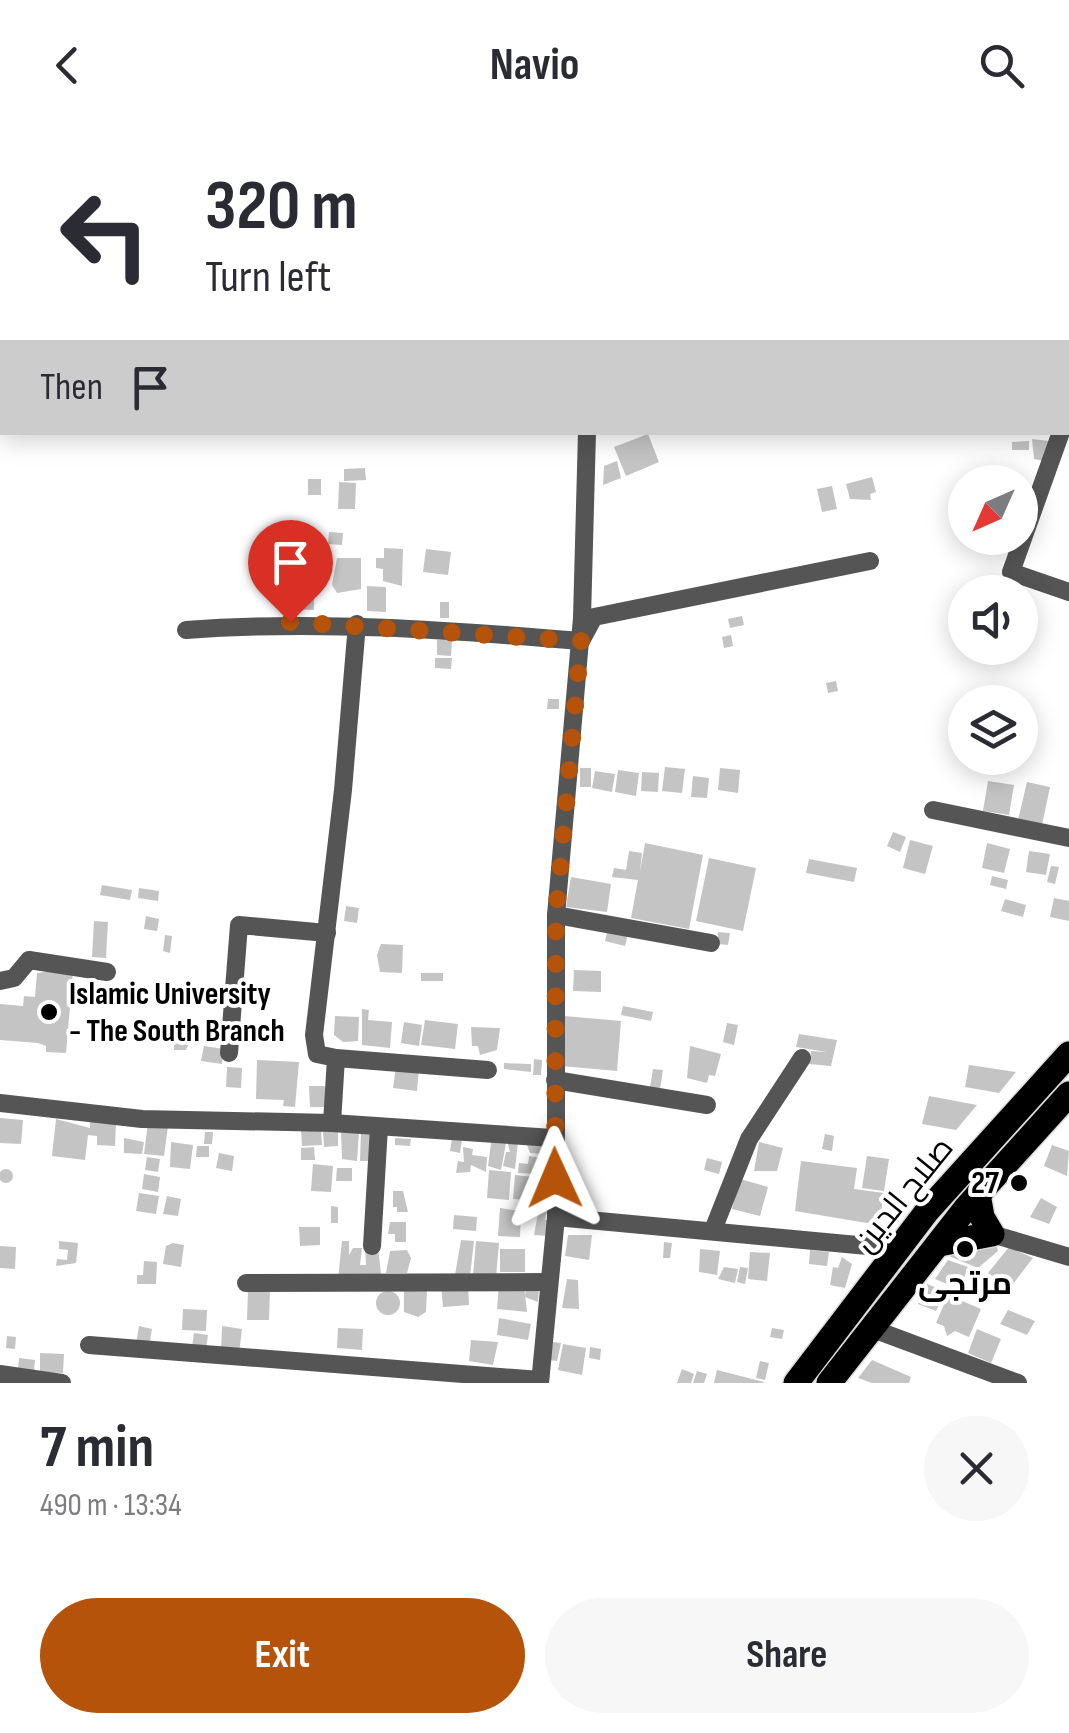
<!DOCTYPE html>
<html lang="en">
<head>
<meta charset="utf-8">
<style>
  :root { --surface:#fff; --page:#f7f7f7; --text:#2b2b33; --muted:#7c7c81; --accent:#b45309 }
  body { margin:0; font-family:"Sofia Sans Condensed",Cairo,sans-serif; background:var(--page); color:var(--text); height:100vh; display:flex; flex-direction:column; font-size:38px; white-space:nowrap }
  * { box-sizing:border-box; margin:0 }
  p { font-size:32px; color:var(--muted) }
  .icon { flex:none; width:55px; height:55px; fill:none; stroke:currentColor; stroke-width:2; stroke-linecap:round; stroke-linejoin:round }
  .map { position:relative; height:1253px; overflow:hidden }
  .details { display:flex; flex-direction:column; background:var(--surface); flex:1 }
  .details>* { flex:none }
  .banner { position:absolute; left:0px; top:0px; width:1070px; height:305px; box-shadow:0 5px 25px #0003; background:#fff; color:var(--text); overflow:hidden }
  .needle { width:65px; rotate:225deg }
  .fabs { position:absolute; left:948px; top:335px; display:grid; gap:20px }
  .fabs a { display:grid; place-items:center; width:90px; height:90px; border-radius:50%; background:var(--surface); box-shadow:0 5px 25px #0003; font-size:50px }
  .pin { position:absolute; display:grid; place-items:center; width:85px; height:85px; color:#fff; margin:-102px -42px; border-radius:50% 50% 50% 0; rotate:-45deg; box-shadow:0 0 10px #0007 }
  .pin .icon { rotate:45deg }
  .me { position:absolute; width:110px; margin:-55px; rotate:359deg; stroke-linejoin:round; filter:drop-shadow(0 0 8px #0008) }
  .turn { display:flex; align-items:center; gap:35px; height:210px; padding:0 40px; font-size:45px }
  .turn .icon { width:130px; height:130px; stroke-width:2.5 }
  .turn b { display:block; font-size:70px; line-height:85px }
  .then { display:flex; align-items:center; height:95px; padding:0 40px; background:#0003; gap:20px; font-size:38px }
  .round { display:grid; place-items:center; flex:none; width:105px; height:105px; border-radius:52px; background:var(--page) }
  .overview { display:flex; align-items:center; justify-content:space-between; height:170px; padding:0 40px }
  h1 { font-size:60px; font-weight:700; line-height:75px }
  .button { display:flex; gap:20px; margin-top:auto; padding:20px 40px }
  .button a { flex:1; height:115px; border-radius:60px; background:var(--accent); color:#fff; font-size:40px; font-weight:700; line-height:115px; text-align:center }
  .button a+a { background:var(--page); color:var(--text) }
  header { display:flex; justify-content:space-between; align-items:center; height:130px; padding:0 40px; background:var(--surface); font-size:45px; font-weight:700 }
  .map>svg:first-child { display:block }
  .building { fill:#c4c4c4 }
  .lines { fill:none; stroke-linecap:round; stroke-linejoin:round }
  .highway-casing { stroke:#dbdbdb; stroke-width:28 }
  .path { stroke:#777; stroke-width:2.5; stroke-dasharray:2.5 5; stroke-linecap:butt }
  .minor { stroke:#555; stroke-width:18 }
  .highway { stroke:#000; stroke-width:25 }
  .route { stroke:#b45309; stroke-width:18; stroke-dasharray:0 32.4 }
  .poi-dot { fill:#000; stroke:#fff; stroke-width:4 }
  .labels { text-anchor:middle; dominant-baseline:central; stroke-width:8; stroke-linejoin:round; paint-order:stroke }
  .poi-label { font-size:32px; font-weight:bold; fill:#000; stroke:#fff; text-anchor:start }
  .street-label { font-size:32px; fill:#000; stroke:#fff }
</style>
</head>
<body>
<header><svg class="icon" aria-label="back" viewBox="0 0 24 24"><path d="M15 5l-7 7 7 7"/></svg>Navio<svg class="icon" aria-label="search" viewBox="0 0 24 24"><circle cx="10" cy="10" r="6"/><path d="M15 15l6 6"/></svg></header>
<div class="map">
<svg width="1069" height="1253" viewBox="0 0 1069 1253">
  <rect width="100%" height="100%" fill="#fff"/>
  <g class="building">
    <path d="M648,304L659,332L626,346L614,317Z"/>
    <path d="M1032,309L1049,311L1045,331L1034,329Z"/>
    <path d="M1029,311V320H1012V312Z"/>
    <path d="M617,331L621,348L603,355L604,336Z"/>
    <path d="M365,338L366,350L344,351V339Z"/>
    <path d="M872,347L876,362L870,364L871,370L850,369L846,354Z"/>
    <rect x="308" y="349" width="13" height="16"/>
    <path d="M339,352L356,353L355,379H338Z"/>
    <path d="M832,356L837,379L822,382L817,359Z"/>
    <path d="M329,402L343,403L342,415L328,414Z"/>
    <path d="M384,418L403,419L402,456L383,451V439L376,438V428H384Z"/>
    <path d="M426,419L451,422L448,445L423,442Z"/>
    <path d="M337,428H361V459L337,463L332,455Z"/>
    <path d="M287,437L308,438L305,452H314V480L279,479V444H287Z"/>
    <path d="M367,456L386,457V482L367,481Z"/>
    <rect x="440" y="472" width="9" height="16"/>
    <path d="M742,486L744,495L730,498L728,489Z"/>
    <path d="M731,505L733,516L724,518L722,507Z"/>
    <path d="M437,510H452L451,526L437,525Z"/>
    <path d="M435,528H452L451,539L435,538Z"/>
    <path d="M836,551L838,561L828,563L826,553Z"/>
    <path d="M548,569H559V579H547Z"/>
    <path d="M992,628H1013L1011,636L991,631Z"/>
    <path d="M665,637L685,639L682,663L662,661Z"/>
    <rect x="580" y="638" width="11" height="19"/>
    <path d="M720,638L740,640L738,663L718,660Z"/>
    <path d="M618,640L639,643L636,666L615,662Z"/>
    <path d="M595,641L615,644L612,662L592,658Z"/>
    <path d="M642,642L659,643L658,662L641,661Z"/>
    <path d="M693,646L709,648L707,668L691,667Z"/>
    <path d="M988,651L1014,655L1009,685L983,681Z"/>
    <path d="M1027,652L1050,657L1042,695L1018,690Z"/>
    <path d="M893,702L906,707L900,722L887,716Z"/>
    <path d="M910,710L933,716L925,744L903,738Z"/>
    <path d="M645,713L703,725L689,799L631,788L638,750L612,747L614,738L626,740L629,721L642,723L640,742Z"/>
    <path d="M987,713L1010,719L1004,743L982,738Z"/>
    <path d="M1029,721L1050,724L1046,745L1026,742Z"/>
    <path d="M709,728L756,738L743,801L696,791Z"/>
    <path d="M809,729L857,738L854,752L806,743Z"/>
    <path d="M1051,736L1059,737L1055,754L1047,752Z"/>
    <path d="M992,746L1008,750L1006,759L990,755Z"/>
    <path d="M571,747L611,754L607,782L566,777Z"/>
    <path d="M102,755L132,760L130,770L100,765Z"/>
    <path d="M139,758L159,761L158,771L138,768Z"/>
    <path d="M1054,768L1069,771V791L1050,787Z"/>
    <path d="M1005,769L1026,775L1023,787L1001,781Z"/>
    <path d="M346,776L359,778L357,793L344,791Z"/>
    <path d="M146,786L159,789L157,801L144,799Z"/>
    <path d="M94,791L108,792L106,828L92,827Z"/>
    <path d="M608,799L628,804L625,816L605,811Z"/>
    <path d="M718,802L730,803L728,815L717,814Z"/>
    <path d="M165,805L172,806L170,823L163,821Z"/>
    <path d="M381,814L403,815L402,843L380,842L377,825Z"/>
    <path d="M574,840L601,841V862L573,861Z"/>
    <path d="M53,841L73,842L66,923L46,922V916L38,913L0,910V874L23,876L24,866L35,867L37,843Z"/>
    <rect x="421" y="843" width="22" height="8"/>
    <path d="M623,876L653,882L651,891L621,885Z"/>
    <path d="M362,879L369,880L368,890L392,892L390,918L362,915Z"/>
    <path d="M335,886L359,887L358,911L343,912L334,905Z"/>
    <path d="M564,886L621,891L617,941L561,936Z"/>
    <path d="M425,890L458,894L455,919L421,915Z"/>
    <path d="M404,892L422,895L419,916L401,913Z"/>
    <path d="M727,893L738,895L734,915L723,912Z"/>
    <path d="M471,897L500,898L497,920L480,925L478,916H472Z"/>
    <path d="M799,904L837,910L831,936L809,934L811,921L827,922L796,917Z"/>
    <path d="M192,905L186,920H174V906Z"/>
    <path d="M204,916L224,919L222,934L201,931Z"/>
    <path d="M690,916L721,924L715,946L709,945L707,953L687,948Z"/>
    <path d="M534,929L542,930L541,945H533Z"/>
    <path d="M257,930L299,932L295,977L283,976L284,970L256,969Z"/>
    <path d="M504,933L531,934V942L504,939Z"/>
    <path d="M969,935L1016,942L999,963L965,957Z"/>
    <path d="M396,936L419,938L417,961L393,958Z"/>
    <path d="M227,937L242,938L241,958L226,957Z"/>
    <path d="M653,939L663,940L660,959L650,957Z"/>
    <path d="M309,956H325V969L331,977H310Z"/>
    <path d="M929,966L977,975L956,1000L922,994Z"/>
    <path d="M0,988L23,990L21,1014L0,1013Z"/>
    <path d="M56,989L90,998V990L116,992L115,1016L97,1015V1006L88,1005L85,1030L52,1026Z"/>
    <path d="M148,993L168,996L164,1026L144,1024Z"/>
    <path d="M301,1000H321L322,1015L302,1016Z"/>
    <path d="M338,1001V1016L324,1017L323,1002Z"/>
    <path d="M341,1001L359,1002L357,1031L342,1029Z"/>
    <path d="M205,1002H213L212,1014H204Z"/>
    <path d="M361,1002H374L373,1031H360Z"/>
    <path d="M825,1004L834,1006L832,1021L822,1019Z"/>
    <path d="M492,1006L507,1008L501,1040L488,1036Z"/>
    <path d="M124,1008L144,1012L142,1024L124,1023Z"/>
    <path d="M395,1008L411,1009L410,1016L395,1015Z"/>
    <path d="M452,1008L462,1009L460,1023L450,1021Z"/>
    <path d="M507,1011L518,1012L515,1039L503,1036L506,1022H510Z"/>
    <path d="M171,1012L193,1015L190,1039L170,1037Z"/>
    <path d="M526,1012L545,1013V1024L530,1023Z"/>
    <path d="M759,1012L783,1018L777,1041H754Z"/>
    <path d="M1052,1015L1069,1021L1067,1046L1044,1036Z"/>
    <path d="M197,1016H209V1027H196Z"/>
    <path d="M314,1017L315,1030H301V1018Z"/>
    <path d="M463,1017L473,1019L472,1025L487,1027L486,1042L471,1035L470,1042L456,1043L458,1031L464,1032Z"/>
    <path d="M219,1023L234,1026L232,1041L216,1038Z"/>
    <path d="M529,1026L543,1028L541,1044L518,1043L519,1033L528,1034Z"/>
    <path d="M867,1026L889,1029L884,1061L862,1058Z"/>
    <path d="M147,1027L160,1029L158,1042L145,1040Z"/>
    <path d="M707,1028L722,1032L719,1044L704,1040Z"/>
    <path d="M801,1031L857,1038L854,1059L884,1063L879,1095L795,1081Z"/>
    <path d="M313,1034L333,1036L331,1062L311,1061Z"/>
    <path d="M337,1038H352V1051H336Z"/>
    <circle cx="6" cy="1046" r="7"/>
    <path d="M489,1040L511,1042L509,1070L487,1068Z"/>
    <path d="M144,1044L160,1047L158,1062L142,1059Z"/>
    <path d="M515,1045L543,1048L541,1071L513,1069Z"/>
    <path d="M740,1049L768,1057L760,1086L732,1079Z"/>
    <path d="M393,1061H403L408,1082H397V1077H393Z"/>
    <path d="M139,1063L159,1066L156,1084L136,1081Z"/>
    <path d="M167,1066L181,1069L178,1086L163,1084Z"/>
    <path d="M1041,1068L1057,1077L1049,1094L1030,1087Z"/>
    <path d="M331,1076L338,1077V1093H331Z"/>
    <path d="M500,1078L521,1081L520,1107L498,1106Z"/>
    <path d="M539,1078L547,1079L545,1090H551L550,1106L534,1105Z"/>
    <path d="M454,1085L477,1087L476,1101L453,1099Z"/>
    <path d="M390,1092H406V1112H395V1104H388Z"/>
    <path d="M299,1097H320V1115L300,1116Z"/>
    <path d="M568,1105H592L589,1130L565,1126Z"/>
    <path d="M964,1108L996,1115L998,1121L978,1138L949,1126Z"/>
    <path d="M461,1110L474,1111L470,1146L455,1145Z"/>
    <path d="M59,1111L78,1113L76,1133L56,1136L57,1129L67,1130L68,1120L59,1119Z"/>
    <path d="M342,1111H349V1125L353,1118H362L360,1135H366L365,1116L378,1117L381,1144L338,1149Z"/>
    <path d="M476,1111L499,1113L496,1147L473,1145Z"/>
    <path d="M664,1112L672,1113L670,1128H663Z"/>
    <path d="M173,1113L184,1115L181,1137L163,1134L166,1116Z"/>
    <path d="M0,1116L16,1117L15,1139L0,1138Z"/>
    <path d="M1009,1117L1033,1128L1009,1159L988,1143Z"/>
    <rect x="500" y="1119" width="25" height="23"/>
    <path d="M700,1119L720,1121L717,1145L699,1142Z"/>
    <path d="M407,1120L411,1128L407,1143H386L390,1121Z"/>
    <path d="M810,1120L829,1122L827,1136L809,1134Z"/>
    <path d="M750,1122L770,1123L767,1151L748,1149Z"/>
    <path d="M842,1127L852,1134L845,1158L830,1155L833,1137L838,1138Z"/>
    <path d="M948,1130L968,1137L960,1159L935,1149Z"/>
    <path d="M144,1131L157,1132L156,1154H137V1145H143Z"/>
    <path d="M724,1137L738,1139L735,1153L718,1149Z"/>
    <path d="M740,1137L748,1138L745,1154L737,1152Z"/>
    <path d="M567,1149L578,1150L579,1179L562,1178Z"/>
    <path d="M468,1154L469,1175L443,1177L441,1156Z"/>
    <path d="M499,1154L524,1156L527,1182L497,1179Z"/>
    <path d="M927,1154L945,1161L936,1181L918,1174Z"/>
    <path d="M526,1156L539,1157L538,1172L525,1167Z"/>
    <path d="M404,1159L427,1160L426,1182L418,1187L404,1182Z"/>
    <path d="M248,1160H270L269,1190H247Z"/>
    <circle cx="388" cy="1173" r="12"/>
    <path d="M948,1165L981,1179L969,1207L955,1201L947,1206L944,1196L936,1193Z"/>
    <path d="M183,1179L207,1180L206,1201L182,1200Z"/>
    <path d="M1008,1180L1035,1191L1027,1205L1000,1194Z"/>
    <path d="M499,1188L531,1194L528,1210L497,1205Z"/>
    <path d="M139,1196L152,1199L149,1217L136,1215Z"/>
    <path d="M222,1196L242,1199L239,1224L221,1222Z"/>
    <path d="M338,1198L363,1199L362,1220L337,1218Z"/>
    <path d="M772,1198L784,1200L782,1209L770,1207Z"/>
    <path d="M977,1199L1001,1209L991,1233L968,1223Z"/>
    <path d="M194,1203L208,1205L206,1219L192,1217Z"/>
    <path d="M7,1206L16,1207L15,1219L6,1218Z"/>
    <path d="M471,1210L498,1212L493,1235L469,1231Z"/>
    <path d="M553,1212L561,1213L557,1231L549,1230Z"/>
    <path d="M563,1214L586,1218L582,1245L558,1240Z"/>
    <path d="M590,1217L601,1219L600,1230L589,1228Z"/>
    <path d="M40,1223L64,1224L63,1243L40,1242Z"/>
    <path d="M19,1228L35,1230L34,1242L18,1241Z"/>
    <path d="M872,1230L911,1247L909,1253H872L858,1248Z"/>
    <path d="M760,1231L769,1233L765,1250L756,1248Z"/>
    <path d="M682,1239L694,1244L691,1253H677Z"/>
    <path d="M717,1240L764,1252L763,1253H714Z"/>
    <path d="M697,1241L707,1244L704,1253H693Z"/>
  </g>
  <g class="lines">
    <g class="highway-casing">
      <g id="highway">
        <path d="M939,1114L992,1104L982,1087L978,1064"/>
        <path d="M796,1253L928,1080L1069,924"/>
        <path d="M829,1253L966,1078L1069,964"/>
      </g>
    </g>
    <path class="path" d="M0,125L2,126"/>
    <g class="minor">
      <path d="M606,2V0"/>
      <path d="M914,2L923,0"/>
      <path d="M1068,27H1069"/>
      <path d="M1068,285L1069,281"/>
      <path d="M1061,302L1011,442L1069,462"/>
      <path d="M186,500C319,490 448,500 581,511L594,487L870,431"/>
      <path d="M933,680L1069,708"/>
      <path d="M556,785L711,813"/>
      <path d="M0,851L14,848L29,830L107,842"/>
      <path d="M229,923L239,795L327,803"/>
      <path d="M336,928L488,940"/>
      <path d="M555,950L707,975"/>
      <path d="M0,973L142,989L332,993L553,1008"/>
      <path d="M332,993L336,928L317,924L314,905L343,660L357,494"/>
      <path d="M556,1087L900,1119"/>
      <path d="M713,1100L749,1009L802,928"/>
      <path d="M992,1104L1069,1127"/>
      <path d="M372,1116L379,997"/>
      <path d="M246,1153L549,1152"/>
      <path d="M873,1199L1018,1253"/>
      <path d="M89,1215L540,1250"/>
      <path d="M0,1244L62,1253"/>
      <path d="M540,1253L556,1087V785L582,488L587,302"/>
    </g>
    <use href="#highway" class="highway"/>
  </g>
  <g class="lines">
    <path class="route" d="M290,492L581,511L556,785L555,1048"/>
  </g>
  <g class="poi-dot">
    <circle cx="49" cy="882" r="10"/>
    <circle cx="1019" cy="1053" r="10"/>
    <circle cx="965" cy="1119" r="10"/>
  </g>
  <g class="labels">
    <g class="poi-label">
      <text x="69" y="864">Islamic University<tspan x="69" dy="37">- The South Branch</tspan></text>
      <text x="999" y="1053" text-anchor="end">27</text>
      <text x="965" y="1154" text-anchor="middle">مرتجى</text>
    </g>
    <g class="street-label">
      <text transform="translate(904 1065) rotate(-51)">صلاح الدين</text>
    </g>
  </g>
</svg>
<div class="fabs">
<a><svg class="needle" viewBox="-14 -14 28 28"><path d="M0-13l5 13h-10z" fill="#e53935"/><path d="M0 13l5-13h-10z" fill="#7c7c81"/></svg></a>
<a><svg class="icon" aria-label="sound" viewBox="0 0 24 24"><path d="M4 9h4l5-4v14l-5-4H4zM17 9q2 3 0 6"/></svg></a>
<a><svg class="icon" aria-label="layers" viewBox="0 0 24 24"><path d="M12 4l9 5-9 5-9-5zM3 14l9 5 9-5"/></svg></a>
</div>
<div class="pin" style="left:290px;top:492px;background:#d93025"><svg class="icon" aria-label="arrive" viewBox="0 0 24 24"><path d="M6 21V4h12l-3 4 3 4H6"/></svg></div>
<svg class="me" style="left:555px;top:1048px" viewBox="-20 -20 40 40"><path d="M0-17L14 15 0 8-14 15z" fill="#b45309" stroke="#fff" stroke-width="4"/></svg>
<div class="banner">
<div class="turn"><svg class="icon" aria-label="left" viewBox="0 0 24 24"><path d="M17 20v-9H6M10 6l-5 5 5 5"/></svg><div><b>320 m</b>Turn left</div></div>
<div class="then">Then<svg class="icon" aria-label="arrive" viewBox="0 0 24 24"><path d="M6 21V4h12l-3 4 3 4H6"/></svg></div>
</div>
</div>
<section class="details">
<div class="overview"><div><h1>7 min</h1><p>490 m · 13:34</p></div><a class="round"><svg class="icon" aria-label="close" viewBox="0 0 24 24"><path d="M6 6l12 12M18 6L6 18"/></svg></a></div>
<div class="button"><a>Exit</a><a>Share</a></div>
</section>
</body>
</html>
